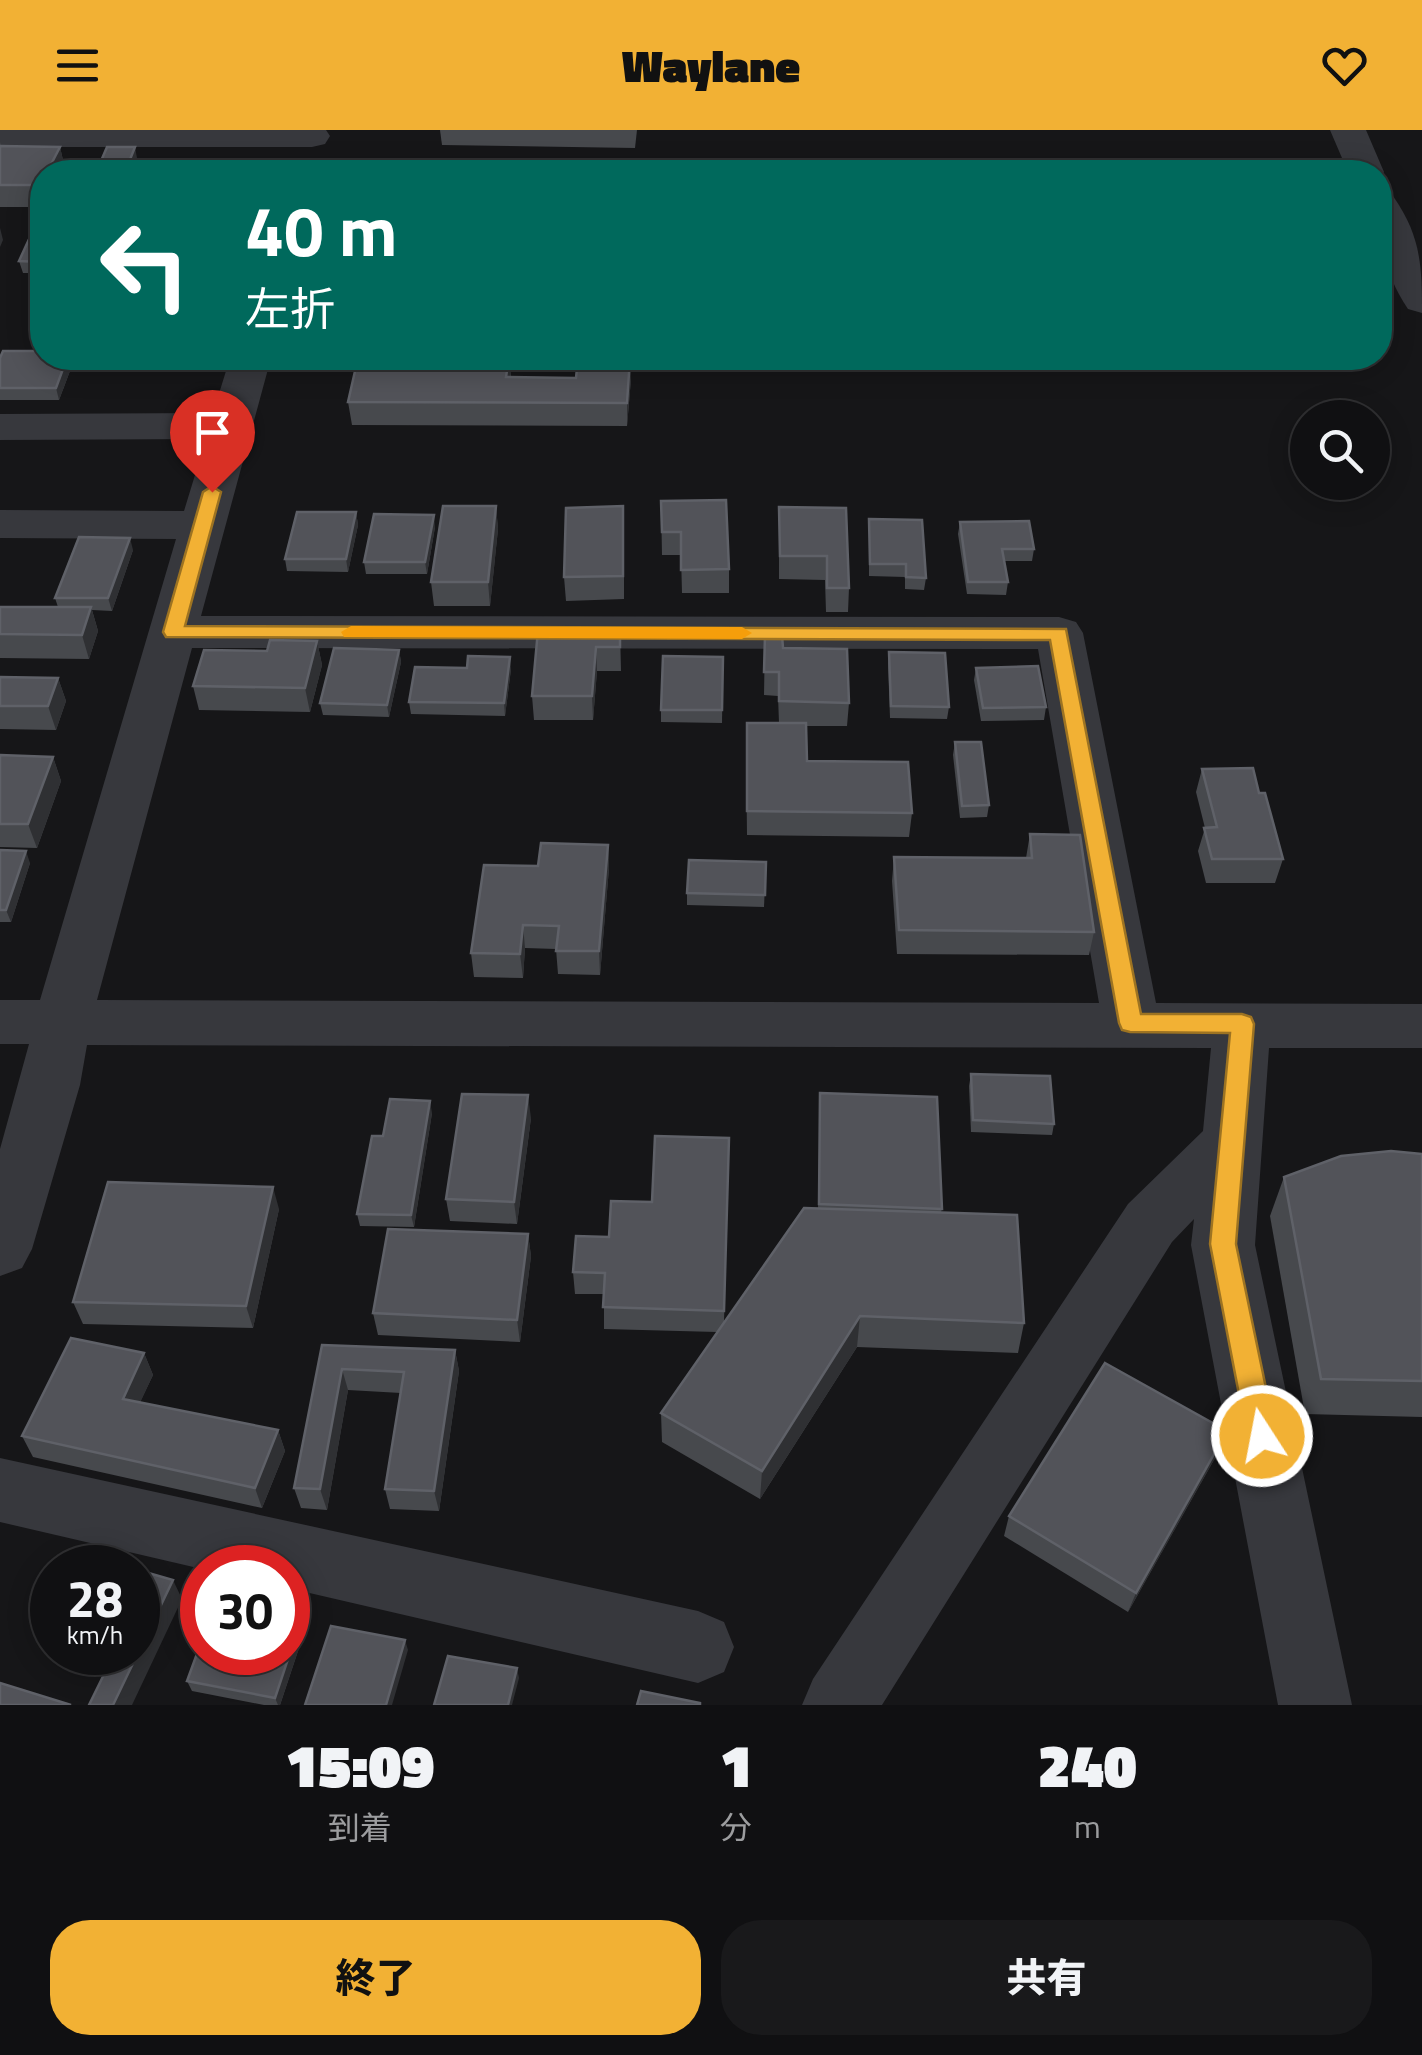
<!DOCTYPE html>
<html lang="ja">
<head>
<meta charset="utf-8">
<style>
  :root { --surface:#101012; --page:#19191b; --text:#f1f3f6; --muted:#9c9d9f; --line:#303032; --accent:#f2b134 }
  body { margin:0; font-family:"Titillium Web","Noto Sans JP",sans-serif; background:var(--page); color:var(--text); height:100vh; display:flex; flex-direction:column; font-size:38px; white-space:nowrap }
  * { box-sizing:border-box; margin:0 }
  p { font-size:32px; color:var(--muted) }
  .icon { flex:none; width:55px; height:55px; fill:none; stroke:currentColor; stroke-width:2; stroke-linecap:round; stroke-linejoin:round }
  .map { position:relative; height:1575px; overflow:hidden }
  .sheet { display:flex; flex-direction:column; background:var(--surface); flex:1 }
  .sheet>* { flex:none }
  .top-card { position:absolute; left:30px; top:30px; width:1362px; height:210px; border-radius:40px; box-shadow:0 5px 25px #0003,0 0 0 2px var(--line); background:#00695c; color:#fff; overflow:hidden }
  .controls { position:absolute; left:1290px; top:270px; display:grid; gap:20px }
  .controls a { display:grid; place-items:center; width:100px; height:100px; border-radius:50%; background:var(--surface); box-shadow:0 5px 25px #0003,0 0 0 2px var(--line); font-size:50px }
  .speed { position:absolute; left:30px; top:1415px; display:flex; gap:20px; font-size:50px; font-weight:700; text-align:center }
  .speed>* { display:grid; place-content:center; width:130px; height:130px; border-radius:50%; background:var(--surface); box-shadow:0 5px 25px #0003,0 0 0 2px var(--line); line-height:1 }
  .speed small { font-size:25px; font-weight:400 }
  .speed .limit { border:15px solid #d22; background:#fff; color:#111 }
  .pin { position:absolute; display:grid; place-items:center; width:85px; height:85px; color:#fff; margin:-102px -42px; border-radius:50% 50% 50% 0; rotate:-45deg; box-shadow:0 0 10px #0007 }
  .pin .icon { rotate:45deg }
  .me { position:absolute; width:110px; margin:-55px; rotate:349deg; stroke-linejoin:round; filter:drop-shadow(0 0 8px #0008) }
  .turn { display:flex; align-items:center; gap:35px; height:210px; padding:0 50px; font-size:45px }
  .turn .icon { width:130px; height:130px; stroke-width:2.5 }
  .turn b { display:block; font-size:70px; line-height:85px }
  .eta { display:flex; justify-content:space-evenly; align-items:center; height:170px; text-align:center }
  .eta b { font-size:60px; font-weight:800; line-height:70px }
  .cta { display:flex; gap:20px; margin-top:auto; padding:20px 50px }
  .cta a { flex:1; height:115px; border-radius:40px; background:var(--accent); color:#111; font-size:40px; font-weight:800; line-height:115px; text-align:center }
  .cta a+a { background:var(--page); color:var(--text) }
  header { display:flex; justify-content:space-between; align-items:center; height:130px; padding:0 50px; background:var(--accent); color:#111; font-size:45px; font-weight:800 }
  .map>svg:first-child { display:block }
  .lines { fill:none; stroke-linecap:round; stroke-linejoin:round }
  .minor { fill:#37383d; fill-rule:evenodd }
  .wall { fill:#47494d }
  .shaded-wall { fill:#2f3033 }
  .building { fill:#525359; stroke:#5f6168; stroke-width:2.5 }
  .route { fill:#f2b134; stroke:#9d7322; stroke-width:2.5 }
  .slow { fill:#f59e0b }
</style>
</head>
<body>
<header><svg class="icon" aria-label="menu" viewBox="0 0 24 24"><path d="M4 6h16M4 12h16M4 18h16"/></svg>Waylane<svg class="icon" aria-label="heart" viewBox="0 0 24 24"><path d="M12 20l-8-8c-3-5 5-10 8-4 3-6 11-1 8 4z"/></svg></header>
<div class="map">
<svg width="1422" height="1575" viewBox="0 0 1422 1575">
  <rect width="100%" height="100%" fill="#161618"/>
  <g class="lines">
    <g class="minor">
      <path d="M0,0H326L330,6L325,14L312,17H0Z"/>
      <path d="M1330,0H1366L1384,42L1380,48V42H1348Z"/>
      <path d="M1380,63L1393,66C1421,106 1422,136 1422,183L1408,179C1382,141 1380,107 1380,63Z"/>
      <path d="M230,228H271L201,486L1059,487L1076,492L1083,503L1156,873L1422,874V918H1269L1255,1115L1352,1575H1278L1191,1115L1194,1089L1172,1112L882,1575H802L813,1549L1128,1074L1203,1001L1211,918L87,915L80,955L32,1119L22,1138L0,1146V1019L29,914H0V870H40L176,409L0,408V380L184,381L206,309L0,310V284L213,283ZM192,518L1038,519L1099,873L97,870Z"/>
      <path d="M0,1328L698,1481L724,1492L734,1517L724,1542L698,1553L288,1458V1438L202,1439L0,1392Z"/>
    </g>
  </g>
  <g class="wall">
    <path d="M440,0H637L635,18L442,15Z"/>
    <path d="M0,12L1,16L60,17L65,39L42,42V77H0Z"/>
    <path d="M42,94V143H23L19,131Z"/>
    <path d="M0,228L73,233L59,270H0Z"/>
    <path d="M509,228L511,247L631,249L627,296L352,295L348,272Z"/>
    <path d="M661,371L729,439V463H682L681,425H662Z"/>
    <path d="M496,376L498,399L490,476H434L431,452Z"/>
    <path d="M779,377L846,378L849,458L848,482H826L825,450L779,449Z"/>
    <path d="M356,382L358,395L348,442L287,441L285,429Z"/>
    <path d="M869,389L926,448L924,460L905,459V447L869,446Z"/>
    <path d="M960,392L1034,419L1032,431H1004L1008,452L1006,465L967,464L958,404Z"/>
    <path d="M435,397L427,444H366L364,432Z"/>
    <path d="M624,400V469L566,471L564,447Z"/>
    <path d="M133,420L112,481L92,480L98,501L89,529L0,528V477H58L55,468Z"/>
    <path d="M620,500L621,541H597L593,590H534L532,566Z"/>
    <path d="M765,505L849,573L847,596H806L807,631L912,683L909,707L747,705L746,617L779,593L778,566L764,565Z"/>
    <path d="M317,511L322,535L310,582L199,580L193,556L267,521Z"/>
    <path d="M399,520L401,532L389,587L323,585L320,573Z"/>
    <path d="M889,522L949,577L947,589L890,588L888,534Z"/>
    <path d="M723,527L722,593L661,592V580Z"/>
    <path d="M976,538L1046,577L1044,590L981,591L974,550Z"/>
    <path d="M511,539L505,586L411,584L409,572Z"/>
    <path d="M0,547L58,548L66,571L56,600L0,599Z"/>
    <path d="M955,612L989,675L987,687L960,688L953,625Z"/>
    <path d="M0,625L53,627L61,651L37,718L0,717Z"/>
    <path d="M1202,639L1259,663L1283,729L1275,753H1206L1198,721L1205,698L1196,662Z"/>
    <path d="M1030,704L1094,802L1089,825L897,824L892,751L894,727L1026,728Z"/>
    <path d="M608,715L609,738L600,845L558,844L556,819L525,818L523,848L474,847L471,823L538,736Z"/>
    <path d="M0,720L30,733L11,792H0Z"/>
    <path d="M766,732L764,777L687,775V763Z"/>
    <path d="M971,944L1054,994L1052,1005L971,1002L969,956Z"/>
    <path d="M820,963L942,1079L941,1082L1024,1193L1018,1223L857,1217L760,1369L662,1312L661,1283L717,1202L604,1199V1164H575L573,1142L609,1107L729,1008L724,1192L818,1078Z"/>
    <path d="M432,983L414,1097L360,1096L357,1084L383,1006Z"/>
    <path d="M531,988L517,1094L450,1091L446,1069Z"/>
    <path d="M1422,1024V1287L1305,1284L1270,1086L1284,1047Z"/>
    <path d="M279,1079L253,1198L83,1194L73,1172Z"/>
    <path d="M528,1104L531,1126L520,1212L378,1205L373,1183Z"/>
    <path d="M322,1215L455,1220L459,1241L439,1381L390,1379L385,1359L401,1263L348,1260L327,1380L301,1378L294,1358Z"/>
    <path d="M144,1223L153,1245L140,1272L278,1300L285,1321L262,1378L33,1327L22,1306Z"/>
    <path d="M1219,1321L1128,1482L1004,1406L1009,1386Z"/>
    <path d="M303,1484L307,1494L280,1575H264L192,1561L187,1551Z"/>
  </g>
  <g class="shaded-wall">
    <path d="M60,17L65,39L63,42H47Z"/>
    <path d="M135,17L137,28L132,42H125Z"/>
    <path d="M0,98L3,110L0,117Z"/>
    <path d="M67,228H72L73,233L59,270L56,258Z"/>
    <path d="M509,228L511,250L506,247Z"/>
    <path d="M630,228L631,249L627,296V273Z"/>
    <path d="M496,376L498,399L490,476L488,452Z"/>
    <path d="M356,382L358,395L348,442L346,429Z"/>
    <path d="M434,385L435,397L427,444L425,432Z"/>
    <path d="M130,408L133,420L112,481L108,468Z"/>
    <path d="M91,477L98,501L89,529L82,505Z"/>
    <path d="M317,511L322,535L310,582L305,558Z"/>
    <path d="M596,517L597,541L593,590L592,566Z"/>
    <path d="M399,520L401,532L389,587L387,575Z"/>
    <path d="M510,527L511,539L505,586L504,573Z"/>
    <path d="M58,548L66,571L56,600L48,576Z"/>
    <path d="M53,627L61,651L37,718L28,694Z"/>
    <path d="M608,715L609,738L600,845L599,821Z"/>
    <path d="M26,721L30,733L11,792L6,780Z"/>
    <path d="M523,795L525,818L523,848L520,824Z"/>
    <path d="M528,965L531,988L517,1094L514,1072Z"/>
    <path d="M430,971L432,983L414,1097L411,1085Z"/>
    <path d="M273,1057L279,1079L253,1198L246,1176Z"/>
    <path d="M528,1104L531,1126L520,1212L517,1190Z"/>
    <path d="M860,1186L857,1217L760,1369L762,1341Z"/>
    <path d="M455,1220L459,1241L439,1381L434,1361Z"/>
    <path d="M144,1223L153,1245L132,1290L123,1269Z"/>
    <path d="M342,1239L348,1260L327,1380L320,1359Z"/>
    <path d="M278,1300L285,1321L262,1378L255,1358Z"/>
    <path d="M1227,1301L1219,1321L1128,1482L1136,1463Z"/>
    <path d="M173,1450L182,1469L132,1575H113Z"/>
    <path d="M303,1484L307,1494L280,1575H278L275,1568Z"/>
    <path d="M405,1510L408,1520L392,1575H386Z"/>
    <path d="M517,1538L519,1548L512,1575H508Z"/>
  </g>
  <g class="building">
    <path d="M0,16L60,17L47,42H42L41,55H0Z"/>
    <path d="M107,17H135L125,42H66L71,32L101,31Z"/>
    <path d="M36,94H42V132L19,131Z"/>
    <path d="M3,221H42V228H67L56,258H0V228Z"/>
    <path d="M358,228H509L506,247L576,248L578,228H630L627,273L348,272Z"/>
    <path d="M726,370L729,439L681,440V402H662L661,371Z"/>
    <path d="M443,376H496L488,452H431Z"/>
    <path d="M623,376V446L564,447L566,378Z"/>
    <path d="M779,377L846,378L849,458H827V426H780Z"/>
    <path d="M297,382H356L346,429H285Z"/>
    <path d="M374,384L434,385L425,432H364Z"/>
    <path d="M869,389L922,390L926,448L906,447V434H870Z"/>
    <path d="M1029,391L1034,419H1002L1008,452H968L960,392Z"/>
    <path d="M79,407L130,408L108,468H55Z"/>
    <path d="M0,477H91L82,505L0,504Z"/>
    <path d="M538,500H620V517H596L592,566H532Z"/>
    <path d="M765,505H782L783,518L847,519L849,573L779,571V542H764Z"/>
    <path d="M270,510L317,511L305,558L193,556L204,520L267,521Z"/>
    <path d="M334,518L399,520L387,575L320,573Z"/>
    <path d="M889,522L945,523L949,577L891,576Z"/>
    <path d="M468,526L510,527L504,573L409,572L415,537L467,538Z"/>
    <path d="M663,526L723,527L722,580H661Z"/>
    <path d="M1038,536L1046,577L983,578L976,538Z"/>
    <path d="M0,547L58,548L48,576H0Z"/>
    <path d="M747,593H806L807,631L908,632L912,683L747,681Z"/>
    <path d="M955,612H981L989,675L962,676Z"/>
    <path d="M0,625L53,627L28,694H0Z"/>
    <path d="M1253,638L1259,663H1265L1283,729H1212L1204,698L1217,697L1202,639Z"/>
    <path d="M1030,704L1080,705L1094,802L899,800L894,727L1032,728Z"/>
    <path d="M541,713L608,715L599,821H556L559,796L523,795L520,824L471,823L484,735L538,736Z"/>
    <path d="M0,720L26,721L6,780H0Z"/>
    <path d="M689,730L766,732L765,765L687,763Z"/>
    <path d="M971,944L1050,946L1054,994L973,990Z"/>
    <path d="M820,963L937,967L942,1079L819,1074Z"/>
    <path d="M462,964L528,965L514,1072L446,1069Z"/>
    <path d="M390,969L430,971L411,1085L357,1084L372,1006H383Z"/>
    <path d="M655,1006L729,1008L724,1181L603,1177L605,1143L573,1142L576,1106L609,1107L611,1071L652,1072Z"/>
    <path d="M1391,1021L1422,1024V1251L1321,1249L1284,1047L1341,1026Z"/>
    <path d="M108,1052L273,1057L246,1176L73,1172Z"/>
    <path d="M804,1078L1017,1085L1024,1193L860,1186L762,1341L661,1283Z"/>
    <path d="M388,1099L528,1104L517,1190L373,1183Z"/>
    <path d="M71,1208L144,1223L123,1269L278,1300L255,1358L22,1306Z"/>
    <path d="M322,1215L455,1220L434,1361L385,1359L404,1242L342,1239L320,1359L294,1358Z"/>
    <path d="M1105,1233L1227,1301L1136,1463L1009,1386Z"/>
    <path d="M100,1429L130,1438H96Z"/>
    <path d="M138,1440L173,1450L113,1575H89L115,1522H138Z"/>
    <path d="M288,1481L303,1484L275,1568L187,1551L202,1510V1522H288Z"/>
    <path d="M331,1496L405,1510L386,1575H305Z"/>
    <path d="M448,1526L517,1538L508,1575H434Z"/>
    <path d="M0,1553L71,1575H0Z"/>
    <path d="M641,1561L700,1573V1575H637Z"/>
  </g>
  <path class="route" d="M212,356L221,362L185,496L1066,499L1141,884H1242L1251,887L1254,894L1236,1114L1276,1306L1271,1316L1262,1319L1252,1316L1247,1306L1210,1114L1230,903L1130,902L1122,900L1119,893L1050,510L166,507L163,502L203,362Z"/>
  <path class="slow" d="M351,496L742,497L752,503L742,509L344,507L341,502Z"/>
</svg>
<div class="controls">
<a><svg class="icon" aria-label="search" viewBox="0 0 24 24"><circle cx="10" cy="10" r="6"/><path d="M15 15l6 6"/></svg></a>
</div>
<div class="speed"><div>28<small>km/h</small></div><div class="limit">30</div></div>
<div class="pin" style="left:212px;top:362px;background:#d93025"><svg class="icon" aria-label="arrive" viewBox="0 0 24 24"><path d="M6 21V4h12l-3 4 3 4H6"/></svg></div>
<svg class="me" style="left:1262px;top:1306px" viewBox="-20 -20 40 40"><circle r="17" fill="#f2b134" stroke="#fff" stroke-width="3"/><path d="M0-11L8 9 0 5-8 9z" fill="#fff"/></svg>
<div class="top-card">
<div class="turn"><svg class="icon" aria-label="left" viewBox="0 0 24 24"><path d="M17 20v-9H6M10 6l-5 5 5 5"/></svg><div><b>40 m</b>左折</div></div>
</div>
</div>
<section class="sheet">
<div class="eta">
<div><b>15:09</b><p>到着</p></div>
<div><b>1</b><p>分</p></div>
<div><b>240</b><p>m</p></div>
</div>
<div class="cta"><a>終了</a><a>共有</a></div>
</section>
</body>
</html>
